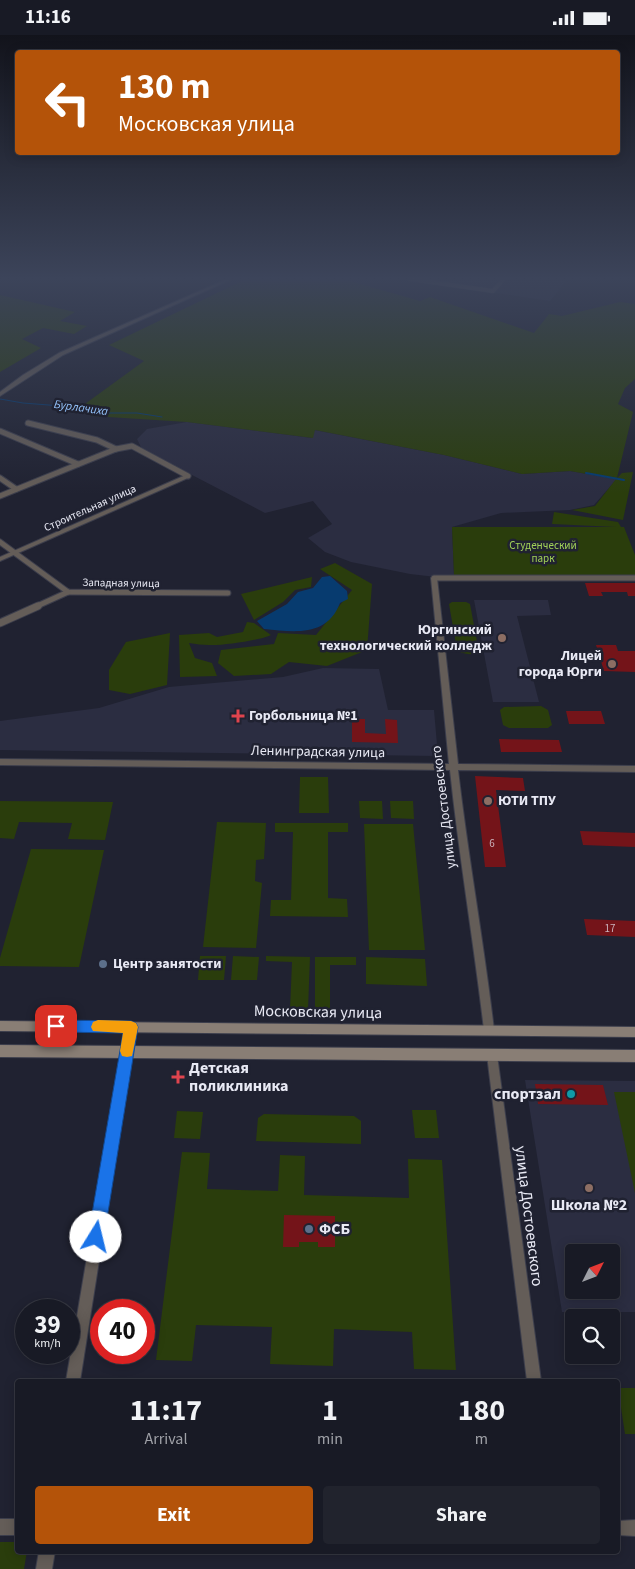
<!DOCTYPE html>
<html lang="en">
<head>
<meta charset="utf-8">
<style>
  :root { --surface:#181a25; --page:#21232d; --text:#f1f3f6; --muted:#9fa1a7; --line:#363842; --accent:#b45309 }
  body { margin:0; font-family:"Source Sans 3",sans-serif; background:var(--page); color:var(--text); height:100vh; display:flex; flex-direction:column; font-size:19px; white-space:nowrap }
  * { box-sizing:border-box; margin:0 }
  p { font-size:16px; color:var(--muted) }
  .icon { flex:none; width:28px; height:28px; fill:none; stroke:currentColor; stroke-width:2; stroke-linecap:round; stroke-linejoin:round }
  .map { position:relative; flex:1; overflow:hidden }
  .details { position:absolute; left:15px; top:1344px; width:605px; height:175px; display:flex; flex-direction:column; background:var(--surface); border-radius:5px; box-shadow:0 2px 12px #0003,0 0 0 1px var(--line) }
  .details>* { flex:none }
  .guide { position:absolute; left:15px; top:15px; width:605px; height:105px; border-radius:5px; box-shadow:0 2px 12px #0003,0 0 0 1px var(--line); background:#b45309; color:#fff; overflow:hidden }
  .needle { width:32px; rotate:48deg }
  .controls { position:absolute; left:565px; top:1209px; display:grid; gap:10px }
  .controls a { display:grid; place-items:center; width:55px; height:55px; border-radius:5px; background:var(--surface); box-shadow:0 2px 12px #0003,0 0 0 1px var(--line); font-size:25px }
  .speed { position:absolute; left:15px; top:1264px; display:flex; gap:10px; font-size:25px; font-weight:700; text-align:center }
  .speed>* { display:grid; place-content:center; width:65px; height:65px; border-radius:50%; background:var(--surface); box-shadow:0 2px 12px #0003,0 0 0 1px var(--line); line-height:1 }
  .speed small { font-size:12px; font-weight:400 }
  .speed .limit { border:8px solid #d22; background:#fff; color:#111 }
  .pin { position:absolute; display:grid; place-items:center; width:42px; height:42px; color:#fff; margin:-21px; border-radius:10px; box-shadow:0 2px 8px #0006 }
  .me { position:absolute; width:55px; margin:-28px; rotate:9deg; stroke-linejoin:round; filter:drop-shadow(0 0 4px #0008) }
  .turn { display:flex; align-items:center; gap:18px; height:105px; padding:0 20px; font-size:22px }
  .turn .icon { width:65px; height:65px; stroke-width:2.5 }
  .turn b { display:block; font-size:35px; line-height:42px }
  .eta { display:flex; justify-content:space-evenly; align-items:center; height:85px; text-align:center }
  .eta b { font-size:30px; font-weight:700; line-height:35px }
  .action { display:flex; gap:10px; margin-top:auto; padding:10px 20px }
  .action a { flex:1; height:58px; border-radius:5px; background:var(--accent); color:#fff; font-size:20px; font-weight:700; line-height:58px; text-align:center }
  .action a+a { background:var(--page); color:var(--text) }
  .status { display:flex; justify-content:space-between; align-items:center; height:35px; padding:0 25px; background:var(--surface); direction:ltr }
  .status svg { height:14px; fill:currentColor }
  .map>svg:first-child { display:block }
  .built { fill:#2b2d41; fill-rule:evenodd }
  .green { fill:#2a3d0c }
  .water { fill:#073b6f }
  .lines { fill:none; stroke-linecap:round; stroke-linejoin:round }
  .stream-far1 { stroke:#073b6f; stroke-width:1 }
  .stream { stroke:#073b6f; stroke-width:2 }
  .building { fill:#741419 }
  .minor-far2-casing { stroke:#3c3e4c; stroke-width:5 }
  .minor-far1-casing { stroke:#3c3e4c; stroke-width:7 }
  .minor-casing { stroke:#3c3e4c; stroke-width:9 }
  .tertiary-casing { stroke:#3c3e4c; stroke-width:2 }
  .secondary-casing { stroke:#3c3e4c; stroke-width:2 }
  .minor-far2 { stroke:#645d58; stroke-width:4 }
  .minor-far1 { stroke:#645d58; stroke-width:5 }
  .minor { stroke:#645d58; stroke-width:7 }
  .tertiary { fill:#645d58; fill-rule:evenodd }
  .secondary { fill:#897e75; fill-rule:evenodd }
  .route { fill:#1a73e8; stroke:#114b97 }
  .slow { fill:#f59e0b }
  .education-dot { fill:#8d6e63; stroke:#202231; stroke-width:2 }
  .health-dot { fill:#e0444e; stroke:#202231; stroke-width:2 }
  .service-dot { fill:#5c6f8a; stroke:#202231; stroke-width:2 }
  .culture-dot { fill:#0f9aa8; stroke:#202231; stroke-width:2 }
  .labels { text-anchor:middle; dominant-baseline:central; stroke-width:5; stroke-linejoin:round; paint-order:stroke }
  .far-street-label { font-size:11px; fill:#e8e9f4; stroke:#202231 }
  .far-park-label { font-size:11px; fill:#a2d258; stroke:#202231 }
  .number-label { font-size:11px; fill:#cbb4bd }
  .far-water-label { font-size:12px; font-style:italic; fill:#95c4fd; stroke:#202231 }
  .poi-label { font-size:14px; font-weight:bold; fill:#e8e9f4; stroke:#202231; text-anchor:start }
  .street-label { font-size:14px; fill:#e8e9f4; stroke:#202231 }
  .near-street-label { font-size:16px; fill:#e8e9f4; stroke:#202231 }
  .near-poi-label { font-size:16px; font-weight:bold; fill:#e8e9f4; stroke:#202231; text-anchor:start }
</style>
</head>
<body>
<div class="status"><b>11:16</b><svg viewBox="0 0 49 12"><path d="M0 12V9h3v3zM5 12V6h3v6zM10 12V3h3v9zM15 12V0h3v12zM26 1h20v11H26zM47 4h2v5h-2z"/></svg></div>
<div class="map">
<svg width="635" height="1534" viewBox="0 0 635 1534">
  <rect width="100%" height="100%" fill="#202231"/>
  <g class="built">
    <path d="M402,244H568L550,266Z"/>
    <path d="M187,387L312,403L314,395L444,420L522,439L570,436L617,444L594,470L570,475L501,478L452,492L454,540L436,542L410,539L351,527L325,517L308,503L332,489L313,466L265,478L142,414L137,404L147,394Z"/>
    <path d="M474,565H548L551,580L517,581L539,667H493Z"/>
    <path d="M323,633L379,634L388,675H434L438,721L0,715V686L99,673L169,652L283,642Z"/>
    <path d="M525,1045L635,1046V1277H562ZM574,1218H611V1255H574Z"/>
  </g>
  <g class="green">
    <path d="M246,244L321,245L343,244L420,266L430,262L534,298L549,279L562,281L620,267L635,269V344L625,353L618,369L633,377L617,443L622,438L633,437L623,485L572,475L595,471L616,444L570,436L522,439L444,420L315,395L313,403L187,387L92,381L78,374L144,326L109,310Z"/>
    <path d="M0,260L75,277L60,286L87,291L74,299L43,293L22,304L41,313L0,337Z"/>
    <path d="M554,477L618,487L621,492H624L635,520V541L454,540L452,492H616L552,489Z"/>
    <path d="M335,528L372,549L367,615L327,631L289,627L271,639L234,641L218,628L221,615L274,609L278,598L316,600L352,555L320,534Z"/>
    <path d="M312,542L311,552L295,555L283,567L254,585L241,559Z"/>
    <path d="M452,567H466L470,569L479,617C473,621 462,619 457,615L449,569Z"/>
    <path d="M247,587L254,588L271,600C262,605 221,611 209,610C203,610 196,609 189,608L195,623L212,628L217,641L180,642L179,600L209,598L217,602L243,597Z"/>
    <path d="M170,598L167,650L130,659L109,655V635L126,607Z"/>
    <path d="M541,671L548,675L552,690L548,693H509L503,690L500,675L504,672Z"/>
    <path d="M300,742H328L329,778H299Z"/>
    <path d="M0,766L113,767L105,805L68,804L72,788L19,787L14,804L0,803Z"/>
    <path d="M359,766H382L383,784L360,783Z"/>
    <path d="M390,766H413L414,784L391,783Z"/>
    <path d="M217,787L266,788L264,824L256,825L255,846L262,848L256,913L203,912Z"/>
    <path d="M275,788H348V797H328V863L347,864L348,882L270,881L271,865H291L293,797H275Z"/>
    <path d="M364,789H413L425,915H369Z"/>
    <path d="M31,814L104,815L79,932L0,931V923Z"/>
    <path d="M200,921H226L224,945H198Z"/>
    <path d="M233,921L259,922L257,945H231Z"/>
    <path d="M266,921L310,922L308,975H290L292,927L266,926Z"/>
    <path d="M315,922H356V930H330V975H315Z"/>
    <path d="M366,922L425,924L427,951L366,949Z"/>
    <path d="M614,1057H635V1158Z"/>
    <path d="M412,1075H436L439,1103H415Z"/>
    <path d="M177,1076L203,1077L200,1104L174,1103Z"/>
    <path d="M264,1079L354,1081L361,1086V1109L256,1106L258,1083Z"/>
    <path d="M182,1117L210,1118L207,1154L278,1156L280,1120L305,1121L304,1160L409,1163L408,1124L442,1125L456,1335L414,1334L412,1297L334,1294L333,1331L270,1329L272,1292L196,1290L192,1326L156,1325Z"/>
    <path d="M618,1353H635V1399H625Z"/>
    <path d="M0,1507H17L18,1516H27L24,1534H0Z"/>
  </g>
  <path class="water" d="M330,541L347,556L348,564L340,568C327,602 295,597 264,594L257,586L287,569L298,557L313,553L322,542Z"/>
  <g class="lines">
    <path class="stream-far1" d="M0,364L23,368L87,373L99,378H137L162,382"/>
    <path class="stream" d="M586,438L624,445"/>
  </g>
  <g class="building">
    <path d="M585,548H635V561H628L627,557H601L603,561H589Z"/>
    <path d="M596,610H616L618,616H635V637L604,636Z"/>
    <path d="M566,676H601L605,689H569Z"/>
    <path d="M352,684H365V698L386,699L385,684L397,685L398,708L352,707Z"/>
    <path d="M499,704L559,705L562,717H501Z"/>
    <path d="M475,741L523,743L525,756L496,755L506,832H485Z"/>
    <path d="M580,796L635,798V812L583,810Z"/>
    <path d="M584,884L635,886V902L587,900Z"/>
    <path d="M535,1049L603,1050L608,1070L538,1069Z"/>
    <path d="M284,1180L335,1181V1212H318V1207H299V1212H283Z"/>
  </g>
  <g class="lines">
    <g class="minor-far2-casing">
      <path id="minor-far2" d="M410,244L493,256L504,244"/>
    </g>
    <g class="minor-far1-casing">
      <g id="minor-far1">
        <path d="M28,388L97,405L116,414"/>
        <path d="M0,396L78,429"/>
        <path d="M0,443L16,454"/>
        <path d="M0,461L116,414L132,411L188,441"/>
        <path d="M0,507L68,557L228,558"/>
        <path d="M434,543H635"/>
        <path d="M35,572L68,557"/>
      </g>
    </g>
    <g class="minor-casing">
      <path id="minor" d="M0,588L38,571"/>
    </g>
    <g class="tertiary-casing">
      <g id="tertiary">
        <path d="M227,244H232L63,320L0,361V357L23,340L59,318Z"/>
        <path d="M188,439L190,440V442L0,526V522Z"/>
        <path d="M434,541L437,543L458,729L635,731V737L458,735C468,822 484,908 494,995L493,998L489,1000L485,998L484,995C474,908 459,822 450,735L0,730V724L449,729L431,543Z"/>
        <path d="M131,987L135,989L136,992L80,1346H66L126,992L127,989Z"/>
        <path d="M492,1015L496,1016L497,1020L541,1346H527L487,1020L488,1016Z"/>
        <rect x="0" y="1484" width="18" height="16"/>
        <path d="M635,1485V1501L618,1500V1486Z"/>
        <path d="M39,1516H55L52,1534H36Z"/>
      </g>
    </g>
    <g class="secondary-casing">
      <g id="secondary">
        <path d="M0,986L635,992V1002L0,996Z"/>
        <path d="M0,1010L635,1015V1027L0,1022Z"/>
      </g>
    </g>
    <use href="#minor-far2" class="minor-far2"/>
    <use href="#minor-far1" class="minor-far1"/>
    <use href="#minor" class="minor"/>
    <use href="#tertiary" class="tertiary"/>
    <use href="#secondary" class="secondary"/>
  </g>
  <linearGradient id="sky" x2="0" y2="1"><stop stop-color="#12131b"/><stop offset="0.53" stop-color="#3c445a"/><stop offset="1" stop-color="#3c445a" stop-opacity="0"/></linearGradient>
  <rect width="635" height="459" fill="url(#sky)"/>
  <path class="route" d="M56,985L131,986L136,988L138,992L104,1202L102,1207L96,1210L90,1207L88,1202L123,998L56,997L51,995L49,991L51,987Z"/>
  <path class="slow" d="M98,985L131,986L136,988L138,992L132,1021L127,1022L122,1021L120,1016L123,998L93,996L91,992L93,987Z"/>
  <g class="education-dot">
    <circle cx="502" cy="603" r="5"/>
    <circle cx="612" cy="629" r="5"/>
    <circle cx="488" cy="766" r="5"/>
    <circle cx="589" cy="1153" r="5"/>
  </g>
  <g class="health-dot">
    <path d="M235.5 673.5h5v5h5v5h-5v5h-5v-5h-5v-5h5z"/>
    <path d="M175.5 1034.5h5v5h5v5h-5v5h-5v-5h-5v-5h5z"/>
  </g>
  <g class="service-dot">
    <circle cx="103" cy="929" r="5"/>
    <circle cx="309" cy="1194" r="5"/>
  </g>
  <circle class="culture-dot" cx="571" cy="1059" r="5"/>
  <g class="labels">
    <g class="far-street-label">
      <text transform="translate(90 473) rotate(-24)">Строительная улица</text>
      <text transform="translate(121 548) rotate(1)">Западная улица</text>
    </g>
    <g class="far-park-label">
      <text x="543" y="510">Студенческий<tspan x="543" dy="13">парк</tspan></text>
    </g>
    <g class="number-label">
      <text x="492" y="808">6</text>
      <text x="610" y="893">17</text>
    </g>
    <g class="far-water-label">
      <text transform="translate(81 373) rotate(8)">Бурлачиха</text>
    </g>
    <g class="poi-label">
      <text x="492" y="595" text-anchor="end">Юргинский<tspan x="492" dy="16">технологический колледж</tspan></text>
      <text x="602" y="621" text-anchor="end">Лицей<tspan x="602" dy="16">города Юрги</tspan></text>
      <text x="249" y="681">Горбольница №1</text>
      <text x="498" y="766">ЮТИ ТПУ</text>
      <text x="113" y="929">Центр занятости</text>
    </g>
    <g class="street-label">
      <text transform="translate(318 717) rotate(1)">Ленинградская улица</text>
      <text transform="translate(444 772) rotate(-97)">улица Достоевского</text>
    </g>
    <g class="near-street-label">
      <text transform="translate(318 977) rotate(1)">Московская улица</text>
      <text transform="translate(529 1181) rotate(83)">улица Достоевского</text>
    </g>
    <g class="near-poi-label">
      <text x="189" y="1033">Детская<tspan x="189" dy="18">поликлиника</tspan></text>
      <text x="561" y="1059" text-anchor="end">спортзал</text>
      <text x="589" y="1170" text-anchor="middle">Школа №2</text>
      <text x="319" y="1194">ФСБ</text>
    </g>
  </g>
</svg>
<div class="controls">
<a><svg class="needle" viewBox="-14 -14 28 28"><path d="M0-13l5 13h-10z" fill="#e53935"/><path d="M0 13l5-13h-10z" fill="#9fa1a7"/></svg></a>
<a><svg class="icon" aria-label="search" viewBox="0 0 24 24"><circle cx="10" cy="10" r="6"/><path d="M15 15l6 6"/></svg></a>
</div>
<div class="speed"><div>39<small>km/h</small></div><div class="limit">40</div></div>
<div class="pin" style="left:56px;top:991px;background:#d93025"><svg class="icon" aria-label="arrive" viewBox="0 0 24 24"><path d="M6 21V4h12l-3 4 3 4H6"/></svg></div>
<svg class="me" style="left:96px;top:1202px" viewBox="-20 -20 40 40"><circle r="19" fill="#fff"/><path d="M0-13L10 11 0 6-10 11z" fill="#1a73e8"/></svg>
<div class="guide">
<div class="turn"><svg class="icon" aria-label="left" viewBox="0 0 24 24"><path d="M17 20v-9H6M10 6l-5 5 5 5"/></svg><div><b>130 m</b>Московская улица</div></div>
</div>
<section class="details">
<div class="eta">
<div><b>11:17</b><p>Arrival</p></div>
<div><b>1</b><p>min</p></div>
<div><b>180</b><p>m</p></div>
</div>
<div class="action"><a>Exit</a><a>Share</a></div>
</section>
</div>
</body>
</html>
